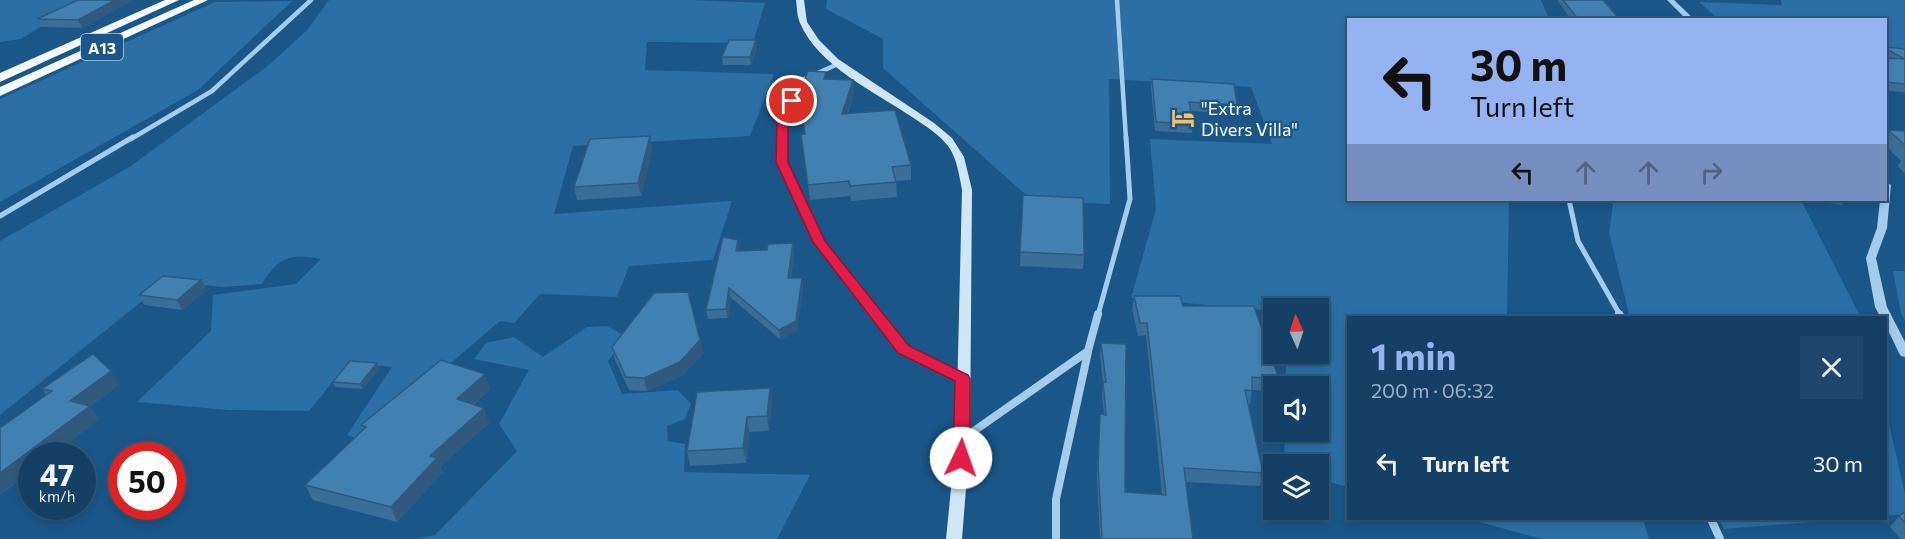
<!DOCTYPE html>
<html lang="en">
<head>
<meta charset="utf-8">
<style>
  :root { --surface:#144066; --page:#1d476c; --text:#f1f3f6; --muted:#9dafbf; --line:#33597a; --accent:#95b2f1 }
  body { margin:0; font-family:Commissioner,sans-serif; background:var(--page); color:var(--text); height:100vh; display:flex; flex-direction:column; font-size:22px; white-space:nowrap }
  * { box-sizing:border-box; margin:0 }
  p { font-size:20px; color:var(--muted) }
  .icon { flex:none; width:33px; height:33px; fill:none; stroke:currentColor; stroke-width:2; stroke-linecap:round; stroke-linejoin:round }
  .map { position:relative; flex:1; overflow:hidden }
  .sheet { position:absolute; left:1347px; top:316px; width:540px; height:204px; display:flex; flex-direction:column; background:var(--surface); border-radius:0px; box-shadow:0 3px 9px #0003,0 0 0 2px var(--line) }
  .sheet>* { flex:none }
  .banner { position:absolute; left:1347px; top:18px; width:540px; height:183px; border-radius:0px; box-shadow:0 3px 9px #0003,0 0 0 2px var(--line); background:#95b2f1; color:#111; overflow:hidden }
  .needle { width:39px; rotate:357deg }
  .buttons { position:absolute; left:1263px; top:298px; display:grid; gap:12px }
  .buttons a { display:grid; place-items:center; width:66px; height:66px; border-radius:0px; background:var(--surface); box-shadow:0 3px 9px #0003,0 0 0 2px var(--line); font-size:30px }
  .speed { position:absolute; left:18px; top:442px; display:flex; gap:12px; font-size:30px; font-weight:700; text-align:center }
  .speed>* { display:grid; place-content:center; width:78px; height:78px; border-radius:50%; background:var(--surface); box-shadow:0 3px 9px #0003,0 0 0 2px var(--line); line-height:1 }
  .speed small { font-size:15px; font-weight:400 }
  .speed .limit { border:9px solid #d22; background:#fff; color:#111 }
  .pin { position:absolute; display:grid; place-items:center; width:51px; height:51px; color:#fff; margin:-26px; border:3px solid #fff; border-radius:50%; box-shadow:0 2px 6px #0007 }
  .me { position:absolute; width:66px; margin:-33px; rotate:3deg; stroke-linejoin:round; filter:drop-shadow(0 0 4px #0008) }
  .turn { display:flex; align-items:center; gap:21px; height:126px; padding:0 24px; font-size:27px }
  .turn .icon { width:78px; height:78px; stroke-width:2.5 }
  .turn b { display:block; font-size:42px; line-height:51px }
  .lanes { display:flex; align-items:center; height:57px; padding:0 24px; background:#0003; justify-content:center; gap:30px; direction:ltr }
  .lanes .off { opacity:.35 }
  .round { display:grid; place-items:center; flex:none; width:63px; height:63px; border-radius:0px; background:var(--page) }
  .overview { display:flex; align-items:center; justify-content:space-between; height:102px; padding:0 24px }
  h1 { font-size:36px; font-weight:700; line-height:45px; color:var(--accent) }
  ul { padding:0; list-style:none }
  li { display:flex; align-items:center; gap:18px; height:90px; padding:0 24px }
  li div { flex:1 }
  li b { display:block; font-size:22px }
  li em { font-style:normal }
  .map>svg:first-child { display:block }
  .green { fill:#2a6fa5 }
  .lines { fill:none; stroke-linecap:round; stroke-linejoin:round }
  .minor-far2 { stroke:#a3cced; stroke-width:4.5 }
  .minor-far1 { stroke:#a3cced; stroke-width:5 }
  .minor { stroke:#a3cced; stroke-width:8 }
  .tertiary { fill:#a3cced; fill-rule:evenodd }
  .secondary { fill:#cfe6f9; fill-rule:evenodd }
  .trunk { fill:#f4faff; fill-rule:evenodd }
  .wall { fill:#3a6e99 }
  .shaded-wall { fill:#2f5a7d }
  .building { fill:#4380b2; stroke:#2f5a7d; stroke-width:1.5 }
  .route { fill:#e11d48; stroke:#92132f; stroke-width:1.5 }
  .labels { text-anchor:middle; dominant-baseline:central; stroke-width:4.5; stroke-linejoin:round; paint-order:stroke }
  .shield { fill:#1a5688; stroke:#baccdb; stroke-width:1.5 }
  .shield-label { font-size:16px; font-weight:bold; fill:#fff }
  .poi-label { font-size:18px; fill:#fff; stroke:#1a5688; text-anchor:start }
</style>
</head>
<body>
<div class="map">
<svg width="1905" height="539" viewBox="0 0 1905 539">
  <rect width="100%" height="100%" fill="#1a5688"/>
  <g class="green">
    <path d="M0,0H83L21,39L0,42Z"/>
    <path d="M329,0H692L765,3L753,43L647,42L645,70L774,74L750,136L573,146L554,214L732,201L713,260L629,266L617,297L540,294L514,323L500,321L361,440L347,435L392,367L348,363L309,411L229,410L137,402L211,331L213,295L296,284L321,259C291,253 278,257 262,284L222,287L202,285L151,294L0,415V241L131,166L269,65L307,30Z"/>
    <path d="M827,0H1541L1549,19L1348,20V200H1509L1507,318H1348V487L1319,479L1318,465H1284L1285,432H1318V387H1286V354H1318V309H1274L1273,311L1131,298L1156,209L1150,139L1272,144L1251,87L1109,79L1110,204L1033,201L883,68V39L826,9Z"/>
    <path d="M1781,0H1905V53L1886,52V20L1718,19L1699,2L1782,5Z"/>
    <path d="M292,1L198,90L0,202V99L215,2Z"/>
    <path d="M1602,200H1801L1861,318H1630L1609,233L1613,204Z"/>
    <path d="M1893,271H1905V320L1901,313Z"/>
    <path d="M607,326L627,337L608,361L622,394L678,390L691,404L685,419L667,426L668,441L685,444L684,472L810,475L777,539H415L435,535L517,451L499,424L529,370L474,359L486,343L514,337L543,357L587,327Z"/>
    <path d="M1886,412L1905,494V514L1886,516Z"/>
    <path d="M1468,519H1643L1649,539H1542Z"/>
    <path d="M1719,519H1848L1724,529Z"/>
  </g>
  <g class="lines">
    <g class="minor-far2">
      <path d="M1117,0L1126,139"/>
      <path d="M131,139L212,91L311,0"/>
      <path d="M782,139V121L802,80L838,64"/>
    </g>
    <g class="minor-far1">
      <path d="M782,137V162L819,242L876,315"/>
      <path d="M1569,200L1578,241L1620,315"/>
      <path d="M0,216L133,137"/>
      <path d="M1098,315L1130,199L1126,137"/>
    </g>
    <g class="minor">
      <path d="M875,314L903,349L963,379"/>
      <path d="M1619,314L1622,318"/>
      <path d="M964,438L1088,351L1098,314"/>
      <path d="M1711,519L1720,539"/>
      <path d="M1056,539V499L1088,352"/>
    </g>
    <g class="tertiary">
      <path d="M1667,0H1674L1695,20H1687Z"/>
      <path d="M1886,182L1891,185L1887,228L1876,258L1887,307L1905,342V357L1901,356L1899,353L1886,326V318H1881L1875,307L1866,258L1877,228L1880,200H1886Z"/>
    </g>
    <path class="secondary" d="M796,0H804L807,22L819,40L838,59L934,123L952,138L964,157L972,190L970,438L962,539H946L956,438L962,190C959,175 957,158 948,146C939,134 924,125 912,117C875,92 818,66 800,23C797,16 797,7 796,0Z"/>
    <g class="trunk">
      <path d="M165,0H179L0,82V73Z"/>
      <path d="M194,0H208L0,96V87Z"/>
    </g>
  </g>
  <g class="wall">
    <path d="M78,0H133L82,28L41,27L37,19Z"/>
    <path d="M1557,0H1603L1620,20H1555L1556,17L1571,19Z"/>
    <path d="M757,47L751,65H723L722,57Z"/>
    <path d="M1886,49H1905V92L1886,91Z"/>
    <path d="M827,79L853,80L854,93L848,114L911,165V180L896,181L897,197L851,201L850,196L810,200L801,135H805L802,115H797L796,101Z"/>
    <path d="M1152,79L1237,105L1236,114L1191,111L1193,124L1192,133L1155,131L1151,87Z"/>
    <path d="M1888,130L1905,131V174L1898,166L1901,161L1886,146V135Z"/>
    <path d="M650,136L652,149L641,196L577,200L574,187Z"/>
    <path d="M1023,195L1084,255L1083,269L1020,266Z"/>
    <path d="M1809,200H1845L1842,205Z"/>
    <path d="M739,249V251L794,252L791,278H802L803,287L797,331L780,339L731,298L728,318L708,319L706,310Z"/>
    <path d="M207,290L182,310L144,305L139,295Z"/>
    <path d="M1134,296L1183,306L1279,379L1277,387H1274V392L1252,390L1250,404H1248L1263,473L1260,486L1185,482L1193,539H1100L1097,477L1100,414L1104,415L1102,395L1103,384L1100,356L1101,343L1125,492L1162,494L1146,335L1138,336L1132,309Z"/>
    <path d="M700,340L703,353L683,375L647,391L629,390L615,360L612,347Z"/>
    <path d="M379,368L363,389L335,387L333,382Z"/>
    <path d="M119,385L90,406L99,420L32,456V471L0,495L46,395L42,389Z"/>
    <path d="M770,388L772,402L769,431L749,432L746,463L690,466L687,451Z"/>
    <path d="M490,389L473,405L489,423L440,467L443,472L397,522L313,500L305,485L363,430L361,425Z"/>
    <path d="M1905,512V539H1901L1890,527L1899,516Z"/>
  </g>
  <g class="shaded-wall">
    <path d="M115,0H133L82,28L78,20Z"/>
    <path d="M756,40L757,47L751,65L750,57Z"/>
    <path d="M853,80L854,93L843,128L842,114Z"/>
    <path d="M650,136L652,149L641,196L638,183Z"/>
    <path d="M738,240L739,249L737,260L736,251Z"/>
    <path d="M793,243L794,252L789,288L788,278Z"/>
    <path d="M802,278L803,287L797,331L780,339L779,330Z"/>
    <path d="M201,280L207,290L182,310L177,300Z"/>
    <path d="M729,288L731,298L728,318L726,309Z"/>
    <path d="M700,340L703,353L683,375L647,391L644,378Z"/>
    <path d="M377,363L379,368L363,389L360,384Z"/>
    <path d="M111,371L119,385L90,406L99,420L51,456H32V471L0,495V473L70,401Z"/>
    <path d="M485,374L490,389L462,414L457,399Z"/>
    <path d="M770,388L772,402L769,431L767,416Z"/>
    <path d="M484,408L489,423L440,467L443,472L397,522L391,507L430,456Z"/>
    <path d="M747,417L749,432L746,463L743,448Z"/>
  </g>
  <g class="building">
    <path d="M78,0H115L78,20L37,19Z"/>
    <path d="M1563,0H1603L1620,20H1579Z"/>
    <path d="M1556,17L1578,20H1556Z"/>
    <path d="M729,40H756L750,57H722Z"/>
    <path d="M1886,47L1905,49V59L1886,49Z"/>
    <path d="M1886,58L1905,59V84L1886,82Z"/>
    <path d="M808,71L826,72L824,79L853,80L842,114L895,110L911,165L892,167L896,182L850,186L849,181L808,185L801,135L805,134L801,101H796Z"/>
    <path d="M1152,79L1234,84L1237,105L1189,102L1193,124L1156,122Z"/>
    <path d="M1888,130L1905,131V145Z"/>
    <path d="M650,136L638,183L574,187L590,139Z"/>
    <path d="M1023,195L1083,198L1084,255L1020,252Z"/>
    <path d="M723,237L738,240L736,251L767,250L768,244L793,243L788,278H802L796,321L779,330L729,288L726,309L706,310Z"/>
    <path d="M163,276L201,280L177,300L139,295Z"/>
    <path d="M688,292L700,340L680,362L644,378L626,377L612,347L654,293Z"/>
    <path d="M1134,296H1180L1183,306H1254L1279,379L1252,377V391L1245,390L1263,473L1184,468L1193,539H1102L1098,464L1100,414L1106,415L1103,382H1106L1101,343L1126,344L1125,492L1166,495L1147,323H1140Z"/>
    <path d="M93,354L111,371L70,401L90,406L0,473V428L52,391L42,389Z"/>
    <path d="M441,360L485,374L457,399L484,408L430,456L437,458L391,507L305,485L366,427L361,425Z"/>
    <path d="M350,361L377,363L360,384L333,382Z"/>
    <path d="M770,388L767,416L747,417L743,448L687,451L697,392Z"/>
    <path d="M1905,512V523L1899,516Z"/>
  </g>
  <path class="route" d="M792,97L797,101L788,121V162L825,241L909,346L968,375L970,379V458L967,463L961,465L955,463L953,458L955,381L898,353L813,242L776,162L777,121L787,101Z"/>
  <defs>
    <g id="hotel-bare" transform="scale(1.8)"><path d="M-6-4.5h1.5V1H6V5H4.5V3h-9V5H-6ZM-4 0a1.8 1.8 0 1 1 3.6 0ZM.5 0V-2.5h3Q6-2.5 6 0Z" fill="#ffbf5f" stroke="#1a5688" stroke-width="2.5" paint-order="stroke"/></g>
  </defs>
  <g fill-rule="evenodd">
    <use href="#hotel-bare" x="1183" y="118"/>
  </g>
  <g class="labels">
    <rect class="shield" x="81" y="34" width="42" height="26" rx="4.5"/>
    <g class="shield-label">
      <text x="102" y="47">A13</text>
    </g>
    <g class="poi-label">
      <text x="1201" y="108">"Extra<tspan x="1201" dy="21">Divers Villa"</tspan></text>
    </g>
  </g>
</svg>
<div class="buttons">
<a><svg class="needle" viewBox="-14 -14 28 28"><path d="M0-13l5 13h-10z" fill="#e53935"/><path d="M0 13l5-13h-10z" fill="#9dafbf"/></svg></a>
<a><svg class="icon" aria-label="sound" viewBox="0 0 24 24"><path d="M4 9h4l5-4v14l-5-4H4zM17 9q2 3 0 6"/></svg></a>
<a><svg class="icon" aria-label="layers" viewBox="0 0 24 24"><path d="M12 4l9 5-9 5-9-5zM3 14l9 5 9-5"/></svg></a>
</div>
<div class="speed"><div>47<small>km/h</small></div><div class="limit">50</div></div>
<div class="pin" style="left:792px;top:101px;background:#d93025"><svg class="icon" aria-label="arrive" viewBox="0 0 24 24"><path d="M6 21V4h12l-3 4 3 4H6"/></svg></div>
<svg class="me" style="left:961px;top:458px" viewBox="-20 -20 40 40"><circle r="19" fill="#fff"/><path d="M0-13L10 11 0 6-10 11z" fill="#e11d48"/></svg>
<div class="banner">
<div class="turn"><svg class="icon" aria-label="left" viewBox="0 0 24 24"><path d="M17 20v-9H6M10 6l-5 5 5 5"/></svg><div><b>30 m</b>Turn left</div></div>
<div class="lanes"><svg class="icon" aria-label="left" viewBox="0 0 24 24"><path d="M17 20v-9H6M10 6l-5 5 5 5"/></svg><svg class="icon off" aria-label="ahead" viewBox="0 0 24 24"><path d="M12 20V5M6 11l6-6 6 6"/></svg><svg class="icon off" aria-label="ahead" viewBox="0 0 24 24"><path d="M12 20V5M6 11l6-6 6 6"/></svg><svg class="icon off" aria-label="right" viewBox="0 0 24 24"><path d="M7 20v-9h11M14 6l5 5-5 5"/></svg></div>
</div>
<section class="sheet">
<div class="overview"><div><h1>1 min</h1><p>200 m · 06:32</p></div><a class="round"><svg class="icon" aria-label="close" viewBox="0 0 24 24"><path d="M6 6l12 12M18 6L6 18"/></svg></a></div>
<ul>
<li><svg class="icon" aria-label="left" viewBox="0 0 24 24"><path d="M17 20v-9H6M10 6l-5 5 5 5"/></svg><div><b>Turn left</b></div><em>30 m</em></li>
</ul>
</section>
</div>
</body>
</html>
